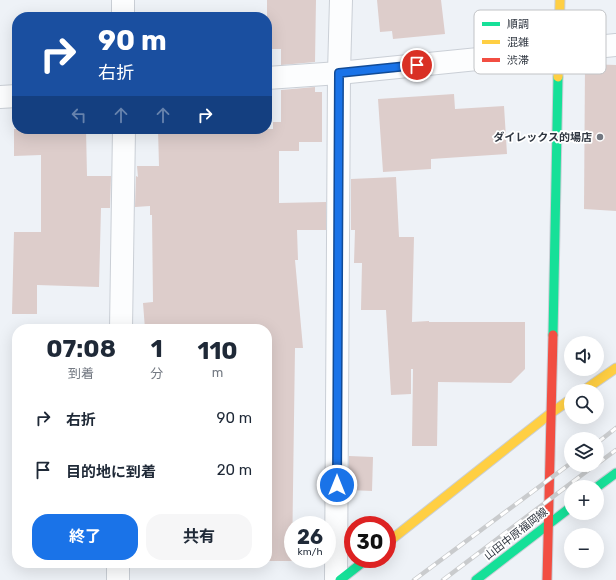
<!DOCTYPE html>
<html lang="ja">
<head>
<meta charset="utf-8">
<style>
  :root { --surface:#fff; --page:#f6f6f7; --text:#1f2937; --muted:#747a83; --accent:#1a73e8 }
  body { margin:0; font-family:Rubik,"Noto Sans JP",sans-serif; background:var(--page); color:var(--text); height:100vh; display:flex; flex-direction:column; font-size:15px; white-space:nowrap }
  * { box-sizing:border-box; margin:0 }
  p { font-size:13px; color:var(--muted) }
  .icon { flex:none; width:22px; height:22px; fill:none; stroke:currentColor; stroke-width:2; stroke-linecap:round; stroke-linejoin:round }
  .map { position:relative; flex:1; overflow:hidden }
  .details { position:absolute; left:12px; top:324px; width:260px; height:244px; display:flex; flex-direction:column; background:var(--surface); border-radius:16px; box-shadow:0 4px 16px #0002 }
  .details>* { flex:none }
  .top-card { position:absolute; left:12px; top:12px; width:260px; height:122px; border-radius:16px; box-shadow:0 4px 16px #0002; background:#1a4fa0; color:#fff; overflow:hidden }
  .buttons { position:absolute; left:564px; top:336px; display:grid; gap:8px }
  .buttons a { display:grid; place-items:center; width:40px; height:40px; border-radius:50%; background:var(--surface); box-shadow:0 4px 16px #0002; font-size:20px }
  .speed { position:absolute; left:284px; top:516px; display:flex; gap:8px; font-size:20px; font-weight:700; text-align:center }
  .speed>* { display:grid; place-content:center; width:52px; height:52px; border-radius:50%; background:var(--surface); box-shadow:0 4px 16px #0002; line-height:1 }
  .speed small { font-size:10px; font-weight:400 }
  .speed .limit { border:6px solid #d22; background:#fff; color:#111 }
  .pin { position:absolute; display:grid; place-items:center; width:34px; height:34px; color:#fff; margin:-17px; border:2px solid #fff; border-radius:50%; box-shadow:0 1px 4px #0007 }
  .me { position:absolute; width:44px; margin:-22px; rotate:0deg; stroke-linejoin:round; filter:drop-shadow(0 0 3px #0008) }
  .turn { display:flex; align-items:center; gap:14px; height:84px; padding:0 20px; font-size:18px }
  .turn .icon { width:52px; height:52px; stroke-width:2.5 }
  .turn b { display:block; font-size:28px; line-height:34px }
  .lanes { display:flex; align-items:center; height:38px; padding:0 20px; background:#0003; justify-content:center; gap:20px; direction:ltr }
  .lanes .off { opacity:.35 }
  .eta { display:flex; justify-content:space-evenly; align-items:center; height:68px; text-align:center }
  .eta b { font-size:24px; font-weight:700; line-height:28px }
  .cta { display:flex; gap:8px; margin-top:auto; padding:8px 20px }
  .cta a { flex:1; height:46px; border-radius:16px; background:var(--accent); color:#fff; font-size:16px; font-weight:700; line-height:46px; text-align:center }
  .cta a+a { background:var(--page); color:var(--text) }
  ul { padding:0; list-style:none }
  li { display:flex; align-items:center; gap:12px; height:52px; padding:0 20px }
  li div { flex:1 }
  li b { display:block; font-size:15px }
  li em { font-style:normal }
  .map>svg:first-child { display:block }
  .building { fill:#ddcdcb }
  .lines { fill:none; stroke-linecap:round; stroke-linejoin:round }
  .street-casing { stroke:#cacfd6; stroke-width:24 }
  .fast-casing { stroke:#cacfd6; stroke-width:11 }
  .slow-casing { stroke:#cacfd6; stroke-width:11 }
  .jam-casing { stroke:#cacfd6; stroke-width:11 }
  .street { stroke:#fcfdfe; stroke-width:22 }
  .fast { stroke:#16e098; stroke-width:9 }
  .slow { stroke:#ffcf43; stroke-width:9 }
  .jam { stroke:#f24e42; stroke-width:9 }
  .rail-casing { stroke:#c9cbcd; stroke-width:4.5 }
  .rail { stroke:#fff; stroke-width:3; stroke-dasharray:9; stroke-linecap:butt }
  .route-casing { stroke:#114b97; stroke-width:10 }
  .route { stroke:#1a73e8; stroke-width:7 }
  .poi-dot { fill:#727881; stroke:#fff; stroke-width:1.5 }
  .labels { text-anchor:middle; dominant-baseline:central; stroke-width:3.5; stroke-linejoin:round; paint-order:stroke }
  .poi-label { font-size:11px; font-weight:bold; fill:#303741; stroke:#fff; text-anchor:end }
  .street-label { font-size:11px; fill:#303741; stroke:#fff }
  .key { fill:#fff; stroke:#c1c3c6; stroke-width:1 }
  .key-label { font-size:11px; fill:#303741 }
</style>
</head>
<body>
<div class="map">
<svg width="616" height="580" viewBox="0 0 616 580">
  <rect width="100%" height="100%" fill="#eef2f7"/>
  <g class="building">
    <path d="M267,0H316L315,62L281,65V49H267Z"/>
    <path d="M377,0H441L445,34L393,39L392,31L380,32Z"/>
    <path d="M585,64L616,65V211L584,209Z"/>
    <path d="M315,87V92H322V142H299V151H279V203L326,202V230H297L298,260H295L303,348H295L292,561H267V329H145L143,303L153,302L152,215H150V206L135,207L136,176L138,177L137,166H159L158,129H273V122H281V90Z"/>
    <path d="M454,94L455,109L504,106L507,154L431,159V169L383,172L378,99Z"/>
    <path d="M14,129H86L87,176H111L110,208H101L99,287L37,285V314H12L14,232H41V155L14,156Z"/>
    <path d="M396,177L399,237H414L412,322L429,321V322H525V369L511,383L438,382L437,446H412L413,369H411V394L391,395L386,310H361L362,263H354L355,230H351V179Z"/>
    <path d="M349,456L373,457L372,491L349,490Z"/>
  </g>
  <g class="lines">
    <g class="street-casing">
      <g id="street">
        <path d="M123,0V17"/>
        <path d="M267,78L339,73L616,45"/>
        <path d="M0,97L17,96"/>
        <path d="M121,329L124,129"/>
        <path d="M118,580V563"/>
        <path d="M336,580L339,73L341,0"/>
      </g>
    </g>
    <g class="fast-casing">
      <g id="fast">
        <path d="M553,335L558,77"/>
        <path d="M597,487L616,473"/>
        <path d="M340,580L367,559"/>
        <path d="M476,580L571,507"/>
      </g>
    </g>
    <g class="slow-casing">
      <g id="slow">
        <path d="M558,77L560,0"/>
        <path d="M583,391L616,368"/>
        <path d="M387,543L551,413L571,399"/>
      </g>
    </g>
    <g class="jam-casing">
      <path id="jam" d="M547,580L553,335"/>
    </g>
    <use href="#street" class="street"/>
    <use href="#fast" class="fast"/>
    <use href="#slow" class="slow"/>
    <use href="#jam" class="jam"/>
    <g class="rail-casing">
      <g id="rail">
        <path d="M597,443L616,428"/>
        <path d="M597,464L616,450"/>
        <path d="M414,580L571,463"/>
        <path d="M443,580L595,465"/>
      </g>
    </g>
    <use href="#rail" class="rail"/>
  </g>
  <g class="lines">
    <g class="route-casing">
      <path id="route" d="M337,485L339,73L417,65"/>
    </g>
    <use href="#route" class="route"/>
  </g>
  <circle class="poi-dot" cx="600" cy="137" r="4"/>
  <g class="labels">
    <g class="poi-label">
      <text x="592" y="137">ダイレックス的場店</text>
    </g>
    <g class="street-label">
      <text transform="translate(516 534) rotate(-38)">山田中原福岡線</text>
    </g>
  </g>
  <rect x="474" y="10" width="132" height="64" rx="6" class="key"/>
  <rect x="482" y="22" width="18" height="4" fill="#16e098"/>
  <rect x="482" y="40" width="18" height="4" fill="#ffcf43"/>
  <rect x="482" y="58" width="18" height="4" fill="#f24e42"/>
  <g class="key-label">
    <text x="507" y="28">順調</text>
    <text x="507" y="46">混雑</text>
    <text x="507" y="64">渋滞</text>
  </g>
</svg>
<div class="buttons">
<a><svg class="icon" aria-label="sound" viewBox="0 0 24 24"><path d="M4 9h4l5-4v14l-5-4H4zM17 9q2 3 0 6"/></svg></a>
<a><svg class="icon" aria-label="search" viewBox="0 0 24 24"><circle cx="10" cy="10" r="6"/><path d="M15 15l6 6"/></svg></a>
<a><svg class="icon" aria-label="layers" viewBox="0 0 24 24"><path d="M12 4l9 5-9 5-9-5zM3 14l9 5 9-5"/></svg></a>
<a>+</a>
<a>−</a>
</div>
<div class="speed"><div>26<small>km/h</small></div><div class="limit">30</div></div>
<div class="pin" style="left:417px;top:65px;background:#d93025"><svg class="icon" aria-label="arrive" viewBox="0 0 24 24"><path d="M6 21V4h12l-3 4 3 4H6"/></svg></div>
<svg class="me" style="left:337px;top:485px" viewBox="-20 -20 40 40"><circle r="17" fill="#1a73e8" stroke="#fff" stroke-width="3"/><path d="M0-11L8 9 0 5-8 9z" fill="#fff"/></svg>
<div class="top-card">
<div class="turn"><svg class="icon" aria-label="right" viewBox="0 0 24 24"><path d="M7 20v-9h11M14 6l5 5-5 5"/></svg><div><b>90 m</b>右折</div></div>
<div class="lanes"><svg class="icon off" aria-label="left" viewBox="0 0 24 24"><path d="M17 20v-9H6M10 6l-5 5 5 5"/></svg><svg class="icon off" aria-label="ahead" viewBox="0 0 24 24"><path d="M12 20V5M6 11l6-6 6 6"/></svg><svg class="icon off" aria-label="ahead" viewBox="0 0 24 24"><path d="M12 20V5M6 11l6-6 6 6"/></svg><svg class="icon" aria-label="right" viewBox="0 0 24 24"><path d="M7 20v-9h11M14 6l5 5-5 5"/></svg></div>
</div>
<section class="details">
<div class="eta">
<div><b>07:08</b><p>到着</p></div>
<div><b>1</b><p>分</p></div>
<div><b>110</b><p>m</p></div>
</div>
<ul>
<li><svg class="icon" aria-label="right" viewBox="0 0 24 24"><path d="M7 20v-9h11M14 6l5 5-5 5"/></svg><div><b>右折</b></div><em>90 m</em></li>
<li><svg class="icon" aria-label="arrive" viewBox="0 0 24 24"><path d="M6 21V4h12l-3 4 3 4H6"/></svg><div><b>目的地に到着</b></div><em>20 m</em></li>
</ul>
<div class="cta"><a>終了</a><a>共有</a></div>
</section>
</div>
</body>
</html>
